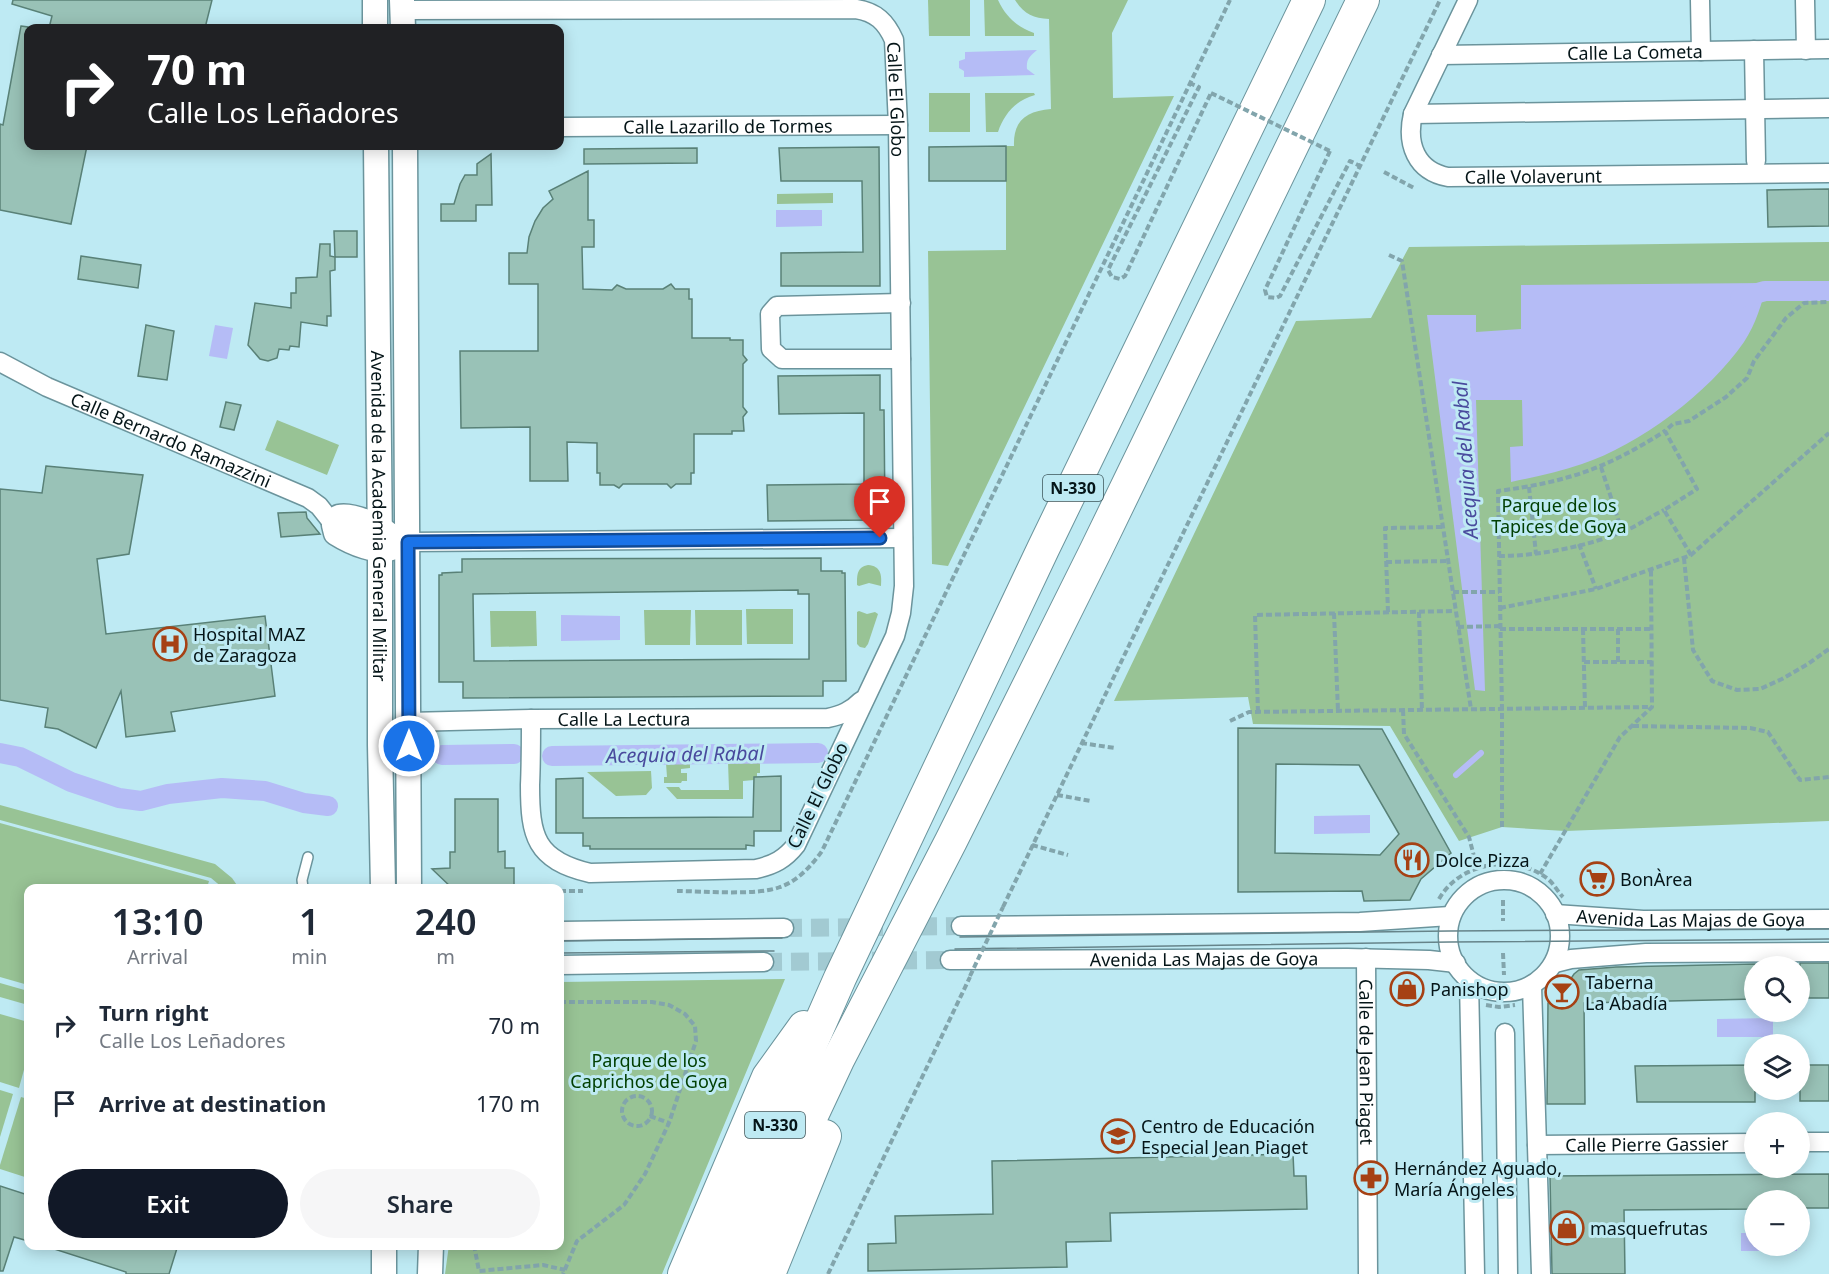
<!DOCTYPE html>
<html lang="en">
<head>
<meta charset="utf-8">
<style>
  :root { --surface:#fff; --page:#f6f6f7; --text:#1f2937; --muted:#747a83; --accent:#111827 }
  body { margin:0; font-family:"Noto Sans",sans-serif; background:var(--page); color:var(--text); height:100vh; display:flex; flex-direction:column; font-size:22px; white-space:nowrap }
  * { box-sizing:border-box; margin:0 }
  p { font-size:20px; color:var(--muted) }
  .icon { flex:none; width:33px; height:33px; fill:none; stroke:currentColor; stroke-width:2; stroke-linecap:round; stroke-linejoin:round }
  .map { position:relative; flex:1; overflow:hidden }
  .drawer { position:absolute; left:24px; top:884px; width:540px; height:366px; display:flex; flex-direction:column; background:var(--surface); border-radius:12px; box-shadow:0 3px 15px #0003 }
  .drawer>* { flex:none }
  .banner { position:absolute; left:24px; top:24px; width:540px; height:126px; border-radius:12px; box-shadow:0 3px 15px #0003; background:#202124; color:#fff; overflow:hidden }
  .fabs { position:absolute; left:1744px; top:956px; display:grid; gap:12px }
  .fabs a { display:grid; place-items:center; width:66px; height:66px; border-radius:50%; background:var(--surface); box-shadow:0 3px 15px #0003; font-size:30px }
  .pin { position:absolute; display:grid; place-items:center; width:51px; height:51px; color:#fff; margin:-62px -26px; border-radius:50% 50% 50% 0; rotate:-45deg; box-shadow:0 0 6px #0007 }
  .pin .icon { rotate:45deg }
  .me { position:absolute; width:66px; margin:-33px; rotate:0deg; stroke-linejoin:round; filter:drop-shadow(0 0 4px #0008) }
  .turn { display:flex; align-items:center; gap:21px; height:126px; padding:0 24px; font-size:27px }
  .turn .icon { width:78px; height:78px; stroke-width:2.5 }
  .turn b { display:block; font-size:42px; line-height:51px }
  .eta { display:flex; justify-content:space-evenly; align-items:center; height:102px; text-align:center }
  .eta b { font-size:36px; font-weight:600; line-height:42px }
  .button { display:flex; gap:12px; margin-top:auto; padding:12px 24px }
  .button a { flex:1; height:69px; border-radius:36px; background:var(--accent); color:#fff; font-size:24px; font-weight:600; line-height:69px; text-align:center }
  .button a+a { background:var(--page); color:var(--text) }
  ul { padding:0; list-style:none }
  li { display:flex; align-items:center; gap:18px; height:78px; padding:0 24px }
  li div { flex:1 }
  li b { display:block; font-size:22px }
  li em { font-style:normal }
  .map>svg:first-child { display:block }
  .green { fill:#98c395 }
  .water { fill:#b5bcf6 }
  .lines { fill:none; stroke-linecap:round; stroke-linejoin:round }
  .stream { stroke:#b5bcf6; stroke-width:6 }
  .canal { stroke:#b5bcf6; stroke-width:20 }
  .building { fill:#99c2b7; stroke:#598177; stroke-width:1.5; fill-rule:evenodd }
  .street-tunnel { stroke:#a2cad2; stroke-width:18; stroke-dasharray:18 9; stroke-linecap:butt }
  .lane-casing { stroke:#6b949c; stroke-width:12 }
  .street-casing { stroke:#6b949c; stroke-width:21 }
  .secondary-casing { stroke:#6b949c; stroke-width:27 }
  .highway-casing { stroke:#6b949c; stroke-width:34 }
  .path { stroke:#82a5ac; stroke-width:4; stroke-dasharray:6 3; stroke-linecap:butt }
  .lane { stroke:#fff; stroke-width:9 }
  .street { stroke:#fff; stroke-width:18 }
  .secondary { stroke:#fff; stroke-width:24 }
  .highway { stroke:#fff; stroke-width:32 }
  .tram { stroke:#66848a; stroke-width:1.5 }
  .path-bridge { stroke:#82a5ac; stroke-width:4; stroke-dasharray:6 3; stroke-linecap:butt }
  .route-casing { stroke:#114b97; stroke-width:15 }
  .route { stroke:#1a73e8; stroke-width:10 }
  .labels { text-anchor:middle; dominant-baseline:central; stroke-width:6; stroke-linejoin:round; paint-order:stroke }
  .shield { fill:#beeaf3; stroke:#3c555a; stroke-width:1.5 }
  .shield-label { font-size:16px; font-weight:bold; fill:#051518 }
  .street-label { font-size:18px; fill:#051518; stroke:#beeaf3 }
  .park-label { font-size:18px; fill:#024003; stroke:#beeaf3 }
  .poi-label { font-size:18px; fill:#051518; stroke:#beeaf3; text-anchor:start }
  .water-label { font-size:20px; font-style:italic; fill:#494a9d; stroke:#beeaf3 }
</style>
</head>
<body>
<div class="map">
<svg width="1829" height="1274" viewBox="0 0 1829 1274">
  <rect width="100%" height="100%" fill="#beeaf3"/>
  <g class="green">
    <path d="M928,0H970V36H929Z"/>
    <path d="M984,0H998C1006,17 1017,27 1034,33V36H985Z"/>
    <path d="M1015,0H1128L1112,33L1113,98L1174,96L948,566L932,564L928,251L1006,250V146H1014C1013,120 1027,111 1051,109L1049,19C1033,18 1024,14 1015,0Z"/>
    <rect x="929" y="93" width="41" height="39"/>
    <path d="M985,93H1034L1035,95C1016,100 1004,114 998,132H986Z"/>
    <path d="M833,193V203L777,204V194Z"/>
    <path d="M1829,242V821L1565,831L1502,827L1459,841L1390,726L1253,724L1248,697L1114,701L1296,321L1371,318L1409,247Z"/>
    <path d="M277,420L339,445L327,475L265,450Z"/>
    <path d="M868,565C881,566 882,575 881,586L869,583L859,586L857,585C857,575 857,567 868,565Z"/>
    <path d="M746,609H793V644H747Z"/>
    <path d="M644,610H691L690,645H645Z"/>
    <path d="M695,610H742V645H696Z"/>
    <path d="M490,611H536L537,646L491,647Z"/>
    <path d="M859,611L867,614L875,612L878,614L868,644L865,648L860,647L857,644V612Z"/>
    <path d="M728,762H760V773H757V777H754V780L743,781V799H677L666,787H679L681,790H729Z"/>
    <path d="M666,763H690V768L681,769V773H687V781H682L681,783H664V777H667Z"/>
    <path d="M651,771L652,788L646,795L616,796L587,772Z"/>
    <path d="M0,805L215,864L232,878L239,888H223L211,878L0,820Z"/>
    <path d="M0,823L209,881L207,888H28V985L0,977Z"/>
    <path d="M785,979L662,1274H445L449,1245H560V982Z"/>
    <path d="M0,983L28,991V1005L0,997Z"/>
    <path d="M0,1014L28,1022V1055L19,1088L0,1082Z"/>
    <path d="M0,1090L13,1094L0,1137Z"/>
    <path d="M21,1097L28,1099V1178L0,1169V1165Z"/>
  </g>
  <g class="water">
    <path d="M1037,50C1030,56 1026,59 1027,69L1035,75L964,77V71L959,68V61L965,59V52Z"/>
    <path d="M776,210H822V226L776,227Z"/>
    <path d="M1767,283C1762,303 1756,324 1744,342C1709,393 1639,445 1582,464C1559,472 1535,477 1511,482L1510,447L1523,446L1522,400H1476L1485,691L1475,690L1427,315H1476V332L1521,329V285Z"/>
    <path d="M215,325L233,328L227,359L209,356Z"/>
    <path d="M561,615L620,616V640L561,641Z"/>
    <path d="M1370,815V833L1314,834V816Z"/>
    <path d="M1773,1018V1037H1717V1019Z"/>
    <path d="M1741,1233H1755V1245H1797V1251H1741Z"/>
  </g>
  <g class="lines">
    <path class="stream" d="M1456,775L1481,753"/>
    <g class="canal">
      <path d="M1740,298L1765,291H1829"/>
      <path d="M0,753L20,757L71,782L119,798L141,801L168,794L222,788L265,791L304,803L328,806"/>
      <path d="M442,755L514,754"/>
      <path d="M552,756L818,753"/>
    </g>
  </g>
  <g class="building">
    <path d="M13,0H212L205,28H49L52,16L12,4Z"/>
    <path d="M21,26L28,27V146H87L71,224L0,210V124L3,125Z"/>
    <path d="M1006,146V181H929V147Z"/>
    <path d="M879,147L880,286H781V253L863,252L862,181H781L779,148Z"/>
    <path d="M697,148V163L584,164V149Z"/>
    <path d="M491,154L492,205H476V221H441V204H454L460,184L465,175H477V164Z"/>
    <path d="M588,171V220H594V247H582L583,289L612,290L617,285L626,289H663L671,284L675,289H689V299H692V338H730V340H743V355L747,360L743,364V407L747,412L743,417L744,431H732V434H694V473H691V484H676L671,488L667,484H623L619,488L614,485H600V473H597V443L567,442L568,481H530V427L461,428L460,351H538V284H509V253H527L529,237L535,221L543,208L553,199L549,191Z"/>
    <path d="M1829,189V226L1768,227L1767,190Z"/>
    <path d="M334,231H357V257H335Z"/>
    <path d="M320,244H330V256L335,257V270L330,271L331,316H327V326L301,322L299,347L290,346L289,350L279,349L277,358L268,361L260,359L248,345L255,303L291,308V293H296V278L317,277Z"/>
    <path d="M81,256L141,265L138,288L78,279Z"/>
    <path d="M146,325L174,331L167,380L138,376Z"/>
    <path d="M880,375V410H884L885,517L869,518L870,520L768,521L767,485L864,484V413L779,414L778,376Z"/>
    <path d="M226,402L241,405L234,430L220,427Z"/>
    <path d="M46,466L143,475L129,554L97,559L106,634L265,616L275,696L171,712L175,731L126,737L121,691L96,748L58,729L45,727L48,708L0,700V489L42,493Z"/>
    <path d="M306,512L307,518L320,534L281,537L278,513Z"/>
    <path d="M821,558V571H842V573H845L846,681H823V696L463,698V682H439V575H442V573L462,572V559ZM798,590V594H809V659L474,661L473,594Z"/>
    <path d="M1238,728L1382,729L1451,853L1421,879L1410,900L1364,901L1362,891L1238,892ZM1276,764L1359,765L1399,834L1380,855L1275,853Z"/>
    <path d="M781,776V831H754V846L746,845V849H590V846H583V833H556V779L583,778V818L753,817L754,777Z"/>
    <path d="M455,799H498V852L505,851V868H514V888H452L432,869L450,868V852H455Z"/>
    <rect x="1800" y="963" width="29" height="35"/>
    <path d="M1755,964V999L1584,1003L1585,1104H1547L1548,1003L1562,992L1574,974L1579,970L1616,967Z"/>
    <path d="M1755,1065V1102H1637L1635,1066Z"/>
    <rect x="1800" y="1065" width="29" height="36"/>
    <path d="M1293,1154L1294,1176H1306L1307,1209L1110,1213L1111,1241L1066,1242L1067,1267L868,1271V1244L896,1243L895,1216L993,1214L992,1161Z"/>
    <path d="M1829,1174V1208H1800V1200H1755V1209L1624,1210L1625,1274H1552L1550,1176Z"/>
    <path d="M0,1186L28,1195V1241L14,1237L3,1271H0Z"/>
    <path d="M51,1245H178L169,1274H126V1272L51,1248Z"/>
  </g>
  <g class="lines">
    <g class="street-tunnel">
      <path d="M784,928L961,926"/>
      <path d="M764,962L950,960"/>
    </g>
    <g class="lane-casing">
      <path id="lane" d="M303,888L302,880L308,857"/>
    </g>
    <g class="street-casing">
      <g id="street">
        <path id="s1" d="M1468,0L1413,114C1406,144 1416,171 1448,177L1829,173"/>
        <path d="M1700,0L1701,51"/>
        <path d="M1805,0L1806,50"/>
        <path id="s2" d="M403,10L856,9C876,12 886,22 894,40L898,125L904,586L901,613L895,636L796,845C785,859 774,865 756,869L590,873C535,860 530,836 530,785C531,763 531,741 531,719"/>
        <path d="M1754,50L1756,161"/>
        <path id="s3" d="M1441,55L1829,49"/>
        <path d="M1413,114L1829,108"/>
        <path id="s4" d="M560,127L898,125"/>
        <path d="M901,303L777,306L770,314L771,349L782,359H901"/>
        <path id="s5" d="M0,362L47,387L308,498L319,506L334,525"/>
        <path d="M408,542L903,538"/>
        <path id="s6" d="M380,745L409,722L531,719L828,718C842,715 851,711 861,701"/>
        <circle cx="1504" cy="936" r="56"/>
        <path id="s7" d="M1555,914L1643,920L1829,919"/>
        <path d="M961,926L1360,922L1450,916"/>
        <path d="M560,931L784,928"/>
        <path id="s8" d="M1366,958L1368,1274"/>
        <path id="s9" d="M950,960L1347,958L1429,960L1456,963"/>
        <path d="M1555,963L1571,959L1646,953L1829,952"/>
        <path d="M560,965L764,962"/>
        <path d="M1469,981L1475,1274"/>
        <path d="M1532,986L1541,1274"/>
        <path d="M1505,1033L1508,1274"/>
        <path d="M1800,1142H1829"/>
        <path id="s10" d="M1537,1145L1755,1143"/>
      </g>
    </g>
    <g class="secondary-casing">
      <g id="secondary">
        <path d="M375,0V28"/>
        <path d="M402,0L403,28"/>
        <path id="s11" d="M376,146L380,550V745L383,888"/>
        <path d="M405,146L409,888"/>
        <path d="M391,537C383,527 352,514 339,517L334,525L336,533C352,543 377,554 395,547"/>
        <path d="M384,1245V1274"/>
        <path d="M430,1274L431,1245"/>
      </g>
    </g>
    <g class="highway-casing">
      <g id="highway">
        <path d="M684,1274L768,1077L804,1027"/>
        <path d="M713,1274L729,1231L840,978L1043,549L1309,0"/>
        <path d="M739,1274L748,1252L838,1060L951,841L1096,550L1363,0"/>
        <path d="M769,1274L825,1136"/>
      </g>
    </g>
    <g class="path">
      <path d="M1189,83L1199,87L1108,270L1112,277L1120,279L1125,276L1211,93"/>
      <path d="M1330,151L1265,290L1267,297L1276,298L1280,296L1350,161L1360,166"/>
      <path d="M1384,172L1414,188"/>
      <path d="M1389,255L1402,261L1471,709"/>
      <path d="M1601,467L1622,531"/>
      <path d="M1529,487L1536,554"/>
      <path d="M1579,544L1596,589"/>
      <path d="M1691,555L1664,510L1697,489L1665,431L1673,424L1689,421L1726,397L1747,378L1754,361L1786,318L1804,303L1829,302"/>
      <path d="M1499,556C1540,556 1589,546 1627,530C1640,524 1652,516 1664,510"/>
      <path d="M1684,558L1693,650L1712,681L1737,690L1760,689L1782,679L1808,664L1829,649"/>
      <path d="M1386,562L1448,561"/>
      <path d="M1453,592H1499"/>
      <path d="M1500,608L1596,589L1691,555L1829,433"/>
      <path d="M1388,612L1385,528L1443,527"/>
      <path d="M1419,612L1422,710"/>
      <path d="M1334,613L1338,711"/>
      <path d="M1458,627L1500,626"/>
      <path d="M1500,629H1651"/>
      <path d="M1583,629L1585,707"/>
      <path d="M1618,629V662"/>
      <path d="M1584,662H1652"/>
      <path d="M1403,710L1404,734L1469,837L1477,868"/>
      <path d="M1258,712L1255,615L1455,611"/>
      <path d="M1230,721L1249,712L1652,707"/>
      <path d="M1633,726L1750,728L1768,732L1800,780L1829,777"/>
      <path d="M1081,743L1115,748"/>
      <path d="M1057,795L1091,801"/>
      <path d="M1502,827V709L1498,491C1566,482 1606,469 1665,431"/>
      <path d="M1032,845L1068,855"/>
      <path d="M1540,874L1620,737L1652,707L1651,569"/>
      <path d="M560,891H583"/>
      <path d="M677,891C704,891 757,896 780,887C798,881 812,865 822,851L1230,0"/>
      <path d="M1439,899C1460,862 1515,853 1548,879C1554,884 1558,892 1563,897"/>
      <path d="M1503,900V921"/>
      <path d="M1003,907L1440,0"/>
      <path d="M1503,953L1504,975"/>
      <path d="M560,1002H652L669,1005L685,1014L695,1026L696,1041L669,1123L645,1174L624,1205L577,1241L563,1274"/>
      <path d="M1486,1005L1499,1007L1515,1005"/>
      <circle cx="637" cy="1111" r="15"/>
      <path d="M650,1116L669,1123"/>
      <path d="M474,1245L479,1271L543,1265L565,1270"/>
      <path d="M828,1274L970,977"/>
    </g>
    <use href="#lane" class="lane"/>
    <use href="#street" class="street"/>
    <use href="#secondary" class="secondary"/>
    <use href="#highway" class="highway"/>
    <g class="tram">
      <path d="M960,937L1449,931L1829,929"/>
      <path d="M560,941L782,938"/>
      <path d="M955,949L1450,942L1829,939"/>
      <path d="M560,953L774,951"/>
    </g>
    <g class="path-bridge">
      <path d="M1211,93L1330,151"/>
      <path d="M970,976L1003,907"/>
    </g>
  </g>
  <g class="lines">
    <g class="route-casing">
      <path id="route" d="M409,746L408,542L880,538"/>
    </g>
    <use href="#route" class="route"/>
  </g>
  <defs>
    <g id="hospital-ring" transform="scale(1.725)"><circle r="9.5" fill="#beeaf3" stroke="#a64114" stroke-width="1.5"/><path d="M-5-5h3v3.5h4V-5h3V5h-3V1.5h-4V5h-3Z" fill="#a64114"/></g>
    <g id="restaurant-ring" transform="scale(1.725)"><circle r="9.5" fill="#beeaf3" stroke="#a64114" stroke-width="1.5"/><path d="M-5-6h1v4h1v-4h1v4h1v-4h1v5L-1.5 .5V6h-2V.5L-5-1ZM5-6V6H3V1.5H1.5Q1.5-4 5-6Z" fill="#a64114"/></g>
    <g id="supermarket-ring" transform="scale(1.725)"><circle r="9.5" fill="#beeaf3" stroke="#a64114" stroke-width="1.5"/><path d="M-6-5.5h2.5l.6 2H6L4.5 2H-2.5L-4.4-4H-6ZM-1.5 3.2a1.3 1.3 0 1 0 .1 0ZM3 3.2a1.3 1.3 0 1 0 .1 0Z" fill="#a64114"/></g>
    <g id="shop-ring" transform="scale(1.725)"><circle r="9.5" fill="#beeaf3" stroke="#a64114" stroke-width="1.5"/><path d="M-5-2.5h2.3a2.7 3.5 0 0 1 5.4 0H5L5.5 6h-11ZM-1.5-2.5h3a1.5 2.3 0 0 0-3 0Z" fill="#a64114"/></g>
    <g id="bar-ring" transform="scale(1.725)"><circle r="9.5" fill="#beeaf3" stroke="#a64114" stroke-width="1.5"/><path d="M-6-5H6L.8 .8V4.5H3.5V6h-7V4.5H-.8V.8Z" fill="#a64114"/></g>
    <g id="school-ring" transform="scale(1.725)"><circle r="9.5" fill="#beeaf3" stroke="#a64114" stroke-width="1.5"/><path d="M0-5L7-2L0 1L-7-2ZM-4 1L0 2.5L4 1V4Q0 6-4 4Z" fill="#a64114"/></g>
    <g id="pharmacy-ring" transform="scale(1.725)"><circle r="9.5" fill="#beeaf3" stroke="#a64114" stroke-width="1.5"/><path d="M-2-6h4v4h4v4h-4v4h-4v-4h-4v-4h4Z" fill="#a64114"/></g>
  </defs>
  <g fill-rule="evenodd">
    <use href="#hospital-ring" x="170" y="644"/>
    <use href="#restaurant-ring" x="1412" y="860"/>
    <use href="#supermarket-ring" x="1597" y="879"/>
    <use href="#shop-ring" x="1407" y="989"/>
    <use href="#bar-ring" x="1562" y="992"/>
    <use href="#school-ring" x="1118" y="1136"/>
    <use href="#pharmacy-ring" x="1371" y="1178"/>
    <use href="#shop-ring" x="1567" y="1228"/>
  </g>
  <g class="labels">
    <g class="shield">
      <rect x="1043" y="475" width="60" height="26" rx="4.5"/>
      <rect x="745" y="1112" width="60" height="26" rx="4.5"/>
    </g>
    <g class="shield-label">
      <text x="1073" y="488">N-330</text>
      <text x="775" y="1125">N-330</text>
    </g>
    <g class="street-label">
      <text stroke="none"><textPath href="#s3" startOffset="194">Calle La Cometa</textPath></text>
      <text stroke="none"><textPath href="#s2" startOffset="564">Calle El Globo</textPath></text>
      <text stroke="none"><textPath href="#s4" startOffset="168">Calle Lazarillo de Tormes</textPath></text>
      <text stroke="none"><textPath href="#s1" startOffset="294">Calle Volaverunt</textPath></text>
      <text stroke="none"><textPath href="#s5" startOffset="188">Calle Bernardo Ramazzini</textPath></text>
      <text stroke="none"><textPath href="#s11" startOffset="370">Avenida de la Academia General Militar</textPath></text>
      <text stroke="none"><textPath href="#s6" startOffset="252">Calle La Lectura</textPath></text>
      <text transform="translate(817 795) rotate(-64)">Calle El Globo</text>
      <text stroke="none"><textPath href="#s7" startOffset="136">Avenida Las Majas de Goya</textPath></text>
      <text stroke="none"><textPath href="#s9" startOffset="254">Avenida Las Majas de Goya</textPath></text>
      <text stroke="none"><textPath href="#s8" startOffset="104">Calle de Jean Piaget</textPath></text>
      <text stroke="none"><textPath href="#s10" startOffset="110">Calle Pierre Gassier</textPath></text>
    </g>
    <g class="park-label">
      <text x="1559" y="505">Parque de los<tspan x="1559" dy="21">Tapices de Goya</tspan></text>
      <text x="649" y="1060">Parque de los<tspan x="649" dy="21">Caprichos de Goya</tspan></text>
    </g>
    <g class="poi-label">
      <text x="193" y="634">Hospital MAZ<tspan x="193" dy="21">de Zaragoza</tspan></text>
      <text x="1435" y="860">Dolce Pizza</text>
      <text x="1620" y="879">BonÀrea</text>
      <text x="1585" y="982">Taberna<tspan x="1585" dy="21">La Abadía</tspan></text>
      <text x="1430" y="989">Panishop</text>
      <text x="1141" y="1126">Centro de Educación<tspan x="1141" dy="21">Especial Jean Piaget</tspan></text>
      <text x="1394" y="1168">Hernández Aguado,<tspan x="1394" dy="21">María Ángeles</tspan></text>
      <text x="1590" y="1228">masquefrutas</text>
    </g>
    <g class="water-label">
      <text transform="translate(1465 460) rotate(-94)">Acequia del Rabal</text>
      <text transform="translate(685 754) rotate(-1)">Acequia del Rabal</text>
    </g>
  </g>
</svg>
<div class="fabs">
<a><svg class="icon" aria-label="search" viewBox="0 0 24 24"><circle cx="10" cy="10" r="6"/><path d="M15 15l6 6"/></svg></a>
<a><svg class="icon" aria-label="layers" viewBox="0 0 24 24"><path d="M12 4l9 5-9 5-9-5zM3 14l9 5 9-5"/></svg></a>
<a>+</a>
<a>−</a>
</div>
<div class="pin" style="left:880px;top:538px;background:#d93025"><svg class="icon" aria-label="arrive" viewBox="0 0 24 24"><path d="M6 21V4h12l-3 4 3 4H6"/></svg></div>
<svg class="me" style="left:409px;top:746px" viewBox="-20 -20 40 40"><circle r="17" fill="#1a73e8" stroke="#fff" stroke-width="3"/><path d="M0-11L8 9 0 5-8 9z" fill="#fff"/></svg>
<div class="banner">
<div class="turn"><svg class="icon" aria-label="right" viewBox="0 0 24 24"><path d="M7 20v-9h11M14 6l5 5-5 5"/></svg><div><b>70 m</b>Calle Los Leñadores</div></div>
</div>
<section class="drawer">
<div class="eta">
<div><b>13:10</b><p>Arrival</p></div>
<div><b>1</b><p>min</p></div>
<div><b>240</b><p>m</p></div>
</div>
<ul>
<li><svg class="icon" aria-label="right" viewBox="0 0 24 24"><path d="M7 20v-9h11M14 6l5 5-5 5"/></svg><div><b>Turn right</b><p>Calle Los Leñadores</p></div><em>70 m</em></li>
<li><svg class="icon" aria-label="arrive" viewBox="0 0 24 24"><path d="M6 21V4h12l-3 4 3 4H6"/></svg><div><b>Arrive at destination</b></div><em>170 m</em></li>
</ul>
<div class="button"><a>Exit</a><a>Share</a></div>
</section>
</div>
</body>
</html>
